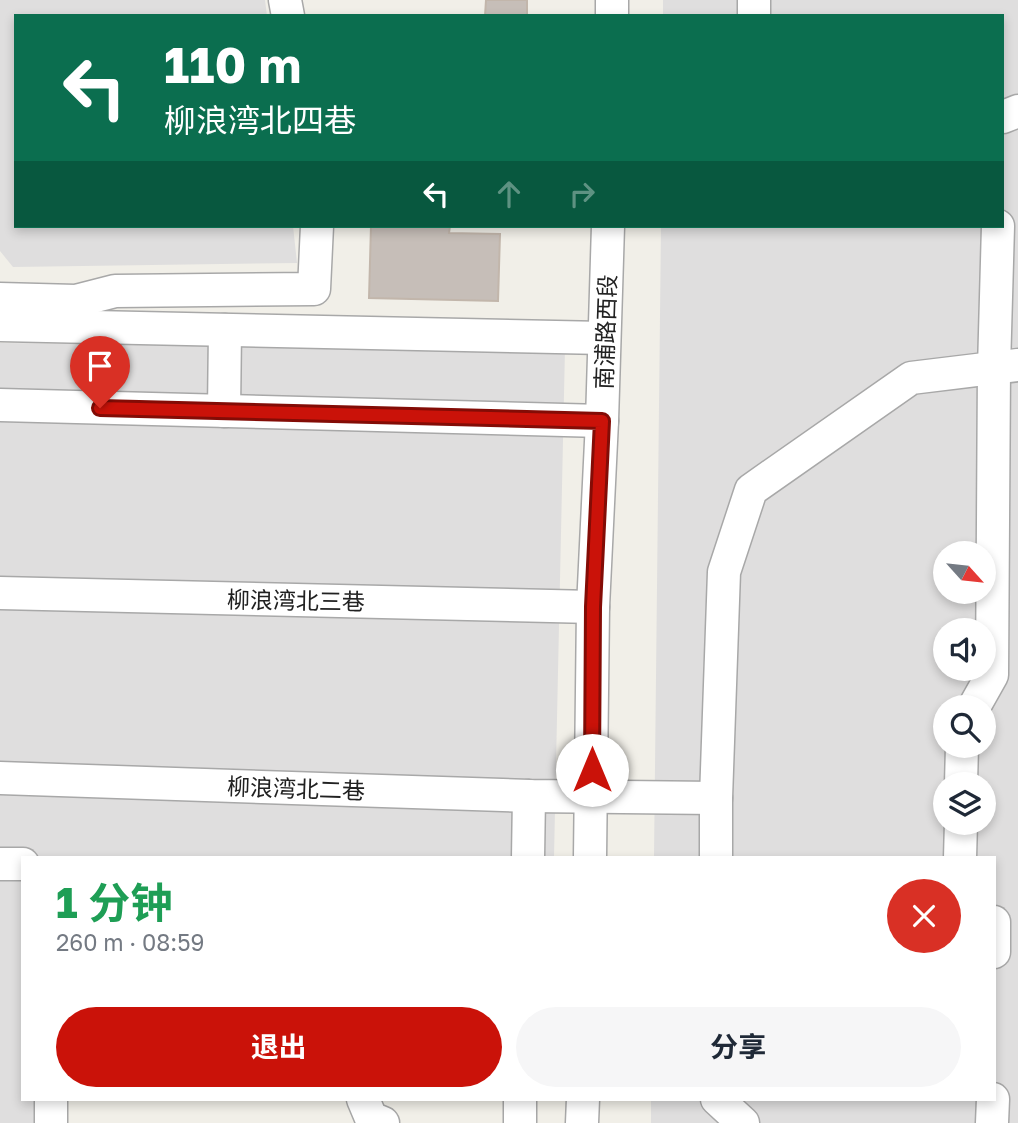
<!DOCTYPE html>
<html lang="zh">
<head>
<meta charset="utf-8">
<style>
  :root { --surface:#fff; --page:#f6f6f7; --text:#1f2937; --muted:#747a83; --accent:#ca1209 }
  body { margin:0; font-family:"Golos Text","Noto Sans SC",sans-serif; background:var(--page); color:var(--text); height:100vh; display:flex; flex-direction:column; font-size:26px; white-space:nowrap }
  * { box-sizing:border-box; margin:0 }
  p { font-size:23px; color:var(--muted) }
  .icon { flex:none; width:38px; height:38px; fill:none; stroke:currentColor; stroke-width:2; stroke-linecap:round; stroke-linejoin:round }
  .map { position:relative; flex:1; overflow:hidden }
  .drawer { position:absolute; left:21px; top:856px; width:975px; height:245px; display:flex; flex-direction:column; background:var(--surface); border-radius:0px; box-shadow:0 4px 10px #0003 }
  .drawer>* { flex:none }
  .guide { position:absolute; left:14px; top:14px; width:990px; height:214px; border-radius:0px; box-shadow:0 4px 10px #0003; background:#0b6e4f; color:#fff; overflow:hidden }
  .needle { width:46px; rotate:117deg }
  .buttons { position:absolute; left:933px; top:541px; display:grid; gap:14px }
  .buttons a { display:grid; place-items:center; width:63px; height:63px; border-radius:50%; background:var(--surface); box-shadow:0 4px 10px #0003; font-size:35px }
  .pin { position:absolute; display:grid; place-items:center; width:60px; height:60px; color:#fff; margin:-72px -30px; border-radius:50% 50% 50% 0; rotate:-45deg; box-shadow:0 0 7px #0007 }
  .pin .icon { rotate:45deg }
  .me { position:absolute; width:77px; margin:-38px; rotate:0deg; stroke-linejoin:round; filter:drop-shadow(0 0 5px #0008) }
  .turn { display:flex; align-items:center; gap:24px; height:147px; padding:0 35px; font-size:32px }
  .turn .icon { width:91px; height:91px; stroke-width:2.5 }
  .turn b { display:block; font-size:49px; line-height:60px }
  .lanes { display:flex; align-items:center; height:66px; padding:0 35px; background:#0003; justify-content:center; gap:35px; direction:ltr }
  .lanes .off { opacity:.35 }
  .round { display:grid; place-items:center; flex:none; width:74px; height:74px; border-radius:37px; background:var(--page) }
  .head { display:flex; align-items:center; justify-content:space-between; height:119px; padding:0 35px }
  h1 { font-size:42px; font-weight:700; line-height:52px; color:#1e9e55 }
  .action { display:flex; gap:14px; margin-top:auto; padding:14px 35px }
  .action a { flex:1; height:80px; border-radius:42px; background:var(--accent); color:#fff; font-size:28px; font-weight:700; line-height:80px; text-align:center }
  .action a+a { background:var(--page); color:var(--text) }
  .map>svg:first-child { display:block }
  .residential { fill:#dfdede; fill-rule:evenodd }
  .building { fill:#c6beb8; stroke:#c2b6ab; stroke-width:2 }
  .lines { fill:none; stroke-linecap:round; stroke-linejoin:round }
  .minor-casing { stroke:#a8a8a8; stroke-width:35 }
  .minor { stroke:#fff; stroke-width:32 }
  .route-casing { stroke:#830c06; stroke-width:18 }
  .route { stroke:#ca1209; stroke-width:12 }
  .labels { text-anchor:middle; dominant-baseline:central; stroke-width:7; stroke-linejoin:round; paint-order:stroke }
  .street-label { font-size:23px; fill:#212121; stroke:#fff }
</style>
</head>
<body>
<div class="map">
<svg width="1018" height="1123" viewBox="0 0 1018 1123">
  <rect width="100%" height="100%" fill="#f1efe8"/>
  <g class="residential">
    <path d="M0,0H265L267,16H16V226H293L297,263L13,267L0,251Z"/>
    <path d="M663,0H1018V1123H651V1099H994V858L654,857L661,226H1003V16H663ZM945,553H984V592H945ZM945,630H984V668H945ZM945,707H984V746H945ZM945,784H984V822H945Z"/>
    <path d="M0,343L565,348L554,857L23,858V1099H59V1123H0Z"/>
  </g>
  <g class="building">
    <path d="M486,0H527V16H485Z"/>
    <path d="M371,226H450L449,233L500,234L498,301L369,298Z"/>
  </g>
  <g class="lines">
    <g class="minor-casing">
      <g id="minor">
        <path d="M285,0L288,16"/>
        <path d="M612,0V16"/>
        <path d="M754,16V0"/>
        <path d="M1003,117L1018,111"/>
        <path d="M0,299L76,301L115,291L314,289L317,226"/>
        <path d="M0,325L604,338"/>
        <path d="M0,405L602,421"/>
        <path d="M224,411L225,330"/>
        <path d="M0,593L593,607"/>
        <path d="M974,707L992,675L994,368L998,226"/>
        <path d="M0,778L529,796L716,798"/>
        <path d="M961,784L962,746"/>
        <path d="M528,858L529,796"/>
        <path d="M590,858L593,607L602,421L608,226"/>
        <path d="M716,858V798L724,572L751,490L911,378L1018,365"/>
        <path d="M960,858L961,822"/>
        <path d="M0,864H23"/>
        <path d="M994,922V952"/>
        <path d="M363,1099L371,1118L383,1123"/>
        <path d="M717,1099L743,1123"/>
        <path d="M51,1123V1099"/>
        <path d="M520,1123V1099"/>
        <path d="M582,1123L583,1099"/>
        <path d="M992,1123L993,1099"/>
      </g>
    </g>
    <use href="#minor" class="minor"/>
  </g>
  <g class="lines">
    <g class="route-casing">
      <path id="route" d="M100,408L602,421L593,607L592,770"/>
    </g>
    <use href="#route" class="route"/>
  </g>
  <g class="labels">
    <g class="street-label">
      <text transform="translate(605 332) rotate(-88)">南浦路西段</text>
      <text transform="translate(296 600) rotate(1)">柳浪湾北三巷</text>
      <text transform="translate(296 788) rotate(2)">柳浪湾北二巷</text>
    </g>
  </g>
</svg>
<div class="buttons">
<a><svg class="needle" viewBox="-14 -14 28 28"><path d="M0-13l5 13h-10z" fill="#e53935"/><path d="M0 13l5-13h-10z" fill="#747a83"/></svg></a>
<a><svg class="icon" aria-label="sound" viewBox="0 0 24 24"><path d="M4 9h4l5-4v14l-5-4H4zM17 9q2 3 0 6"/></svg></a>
<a><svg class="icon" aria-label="search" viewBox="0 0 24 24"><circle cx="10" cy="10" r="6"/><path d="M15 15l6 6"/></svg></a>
<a><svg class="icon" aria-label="layers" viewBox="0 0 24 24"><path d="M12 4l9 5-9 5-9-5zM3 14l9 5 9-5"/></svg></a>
</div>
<div class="pin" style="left:100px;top:408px;background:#d93025"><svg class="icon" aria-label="arrive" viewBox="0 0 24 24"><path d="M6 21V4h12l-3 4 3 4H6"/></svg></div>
<svg class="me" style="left:592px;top:770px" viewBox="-20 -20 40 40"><circle r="19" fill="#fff"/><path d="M0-13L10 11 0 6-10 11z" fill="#ca1209"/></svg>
<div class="guide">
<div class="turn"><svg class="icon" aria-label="left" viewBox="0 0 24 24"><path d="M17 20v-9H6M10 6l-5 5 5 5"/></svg><div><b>110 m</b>柳浪湾北四巷</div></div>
<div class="lanes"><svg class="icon" aria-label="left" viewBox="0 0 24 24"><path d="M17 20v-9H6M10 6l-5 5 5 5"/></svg><svg class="icon off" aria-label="ahead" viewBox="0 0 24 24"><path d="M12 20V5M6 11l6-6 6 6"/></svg><svg class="icon off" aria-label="right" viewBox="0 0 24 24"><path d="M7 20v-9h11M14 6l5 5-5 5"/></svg></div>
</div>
<section class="drawer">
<div class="head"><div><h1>1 分钟</h1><p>260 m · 08:59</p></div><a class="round" style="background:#d93025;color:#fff"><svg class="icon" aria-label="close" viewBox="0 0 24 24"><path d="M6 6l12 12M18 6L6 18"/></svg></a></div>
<div class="action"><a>退出</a><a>分享</a></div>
</section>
</div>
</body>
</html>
